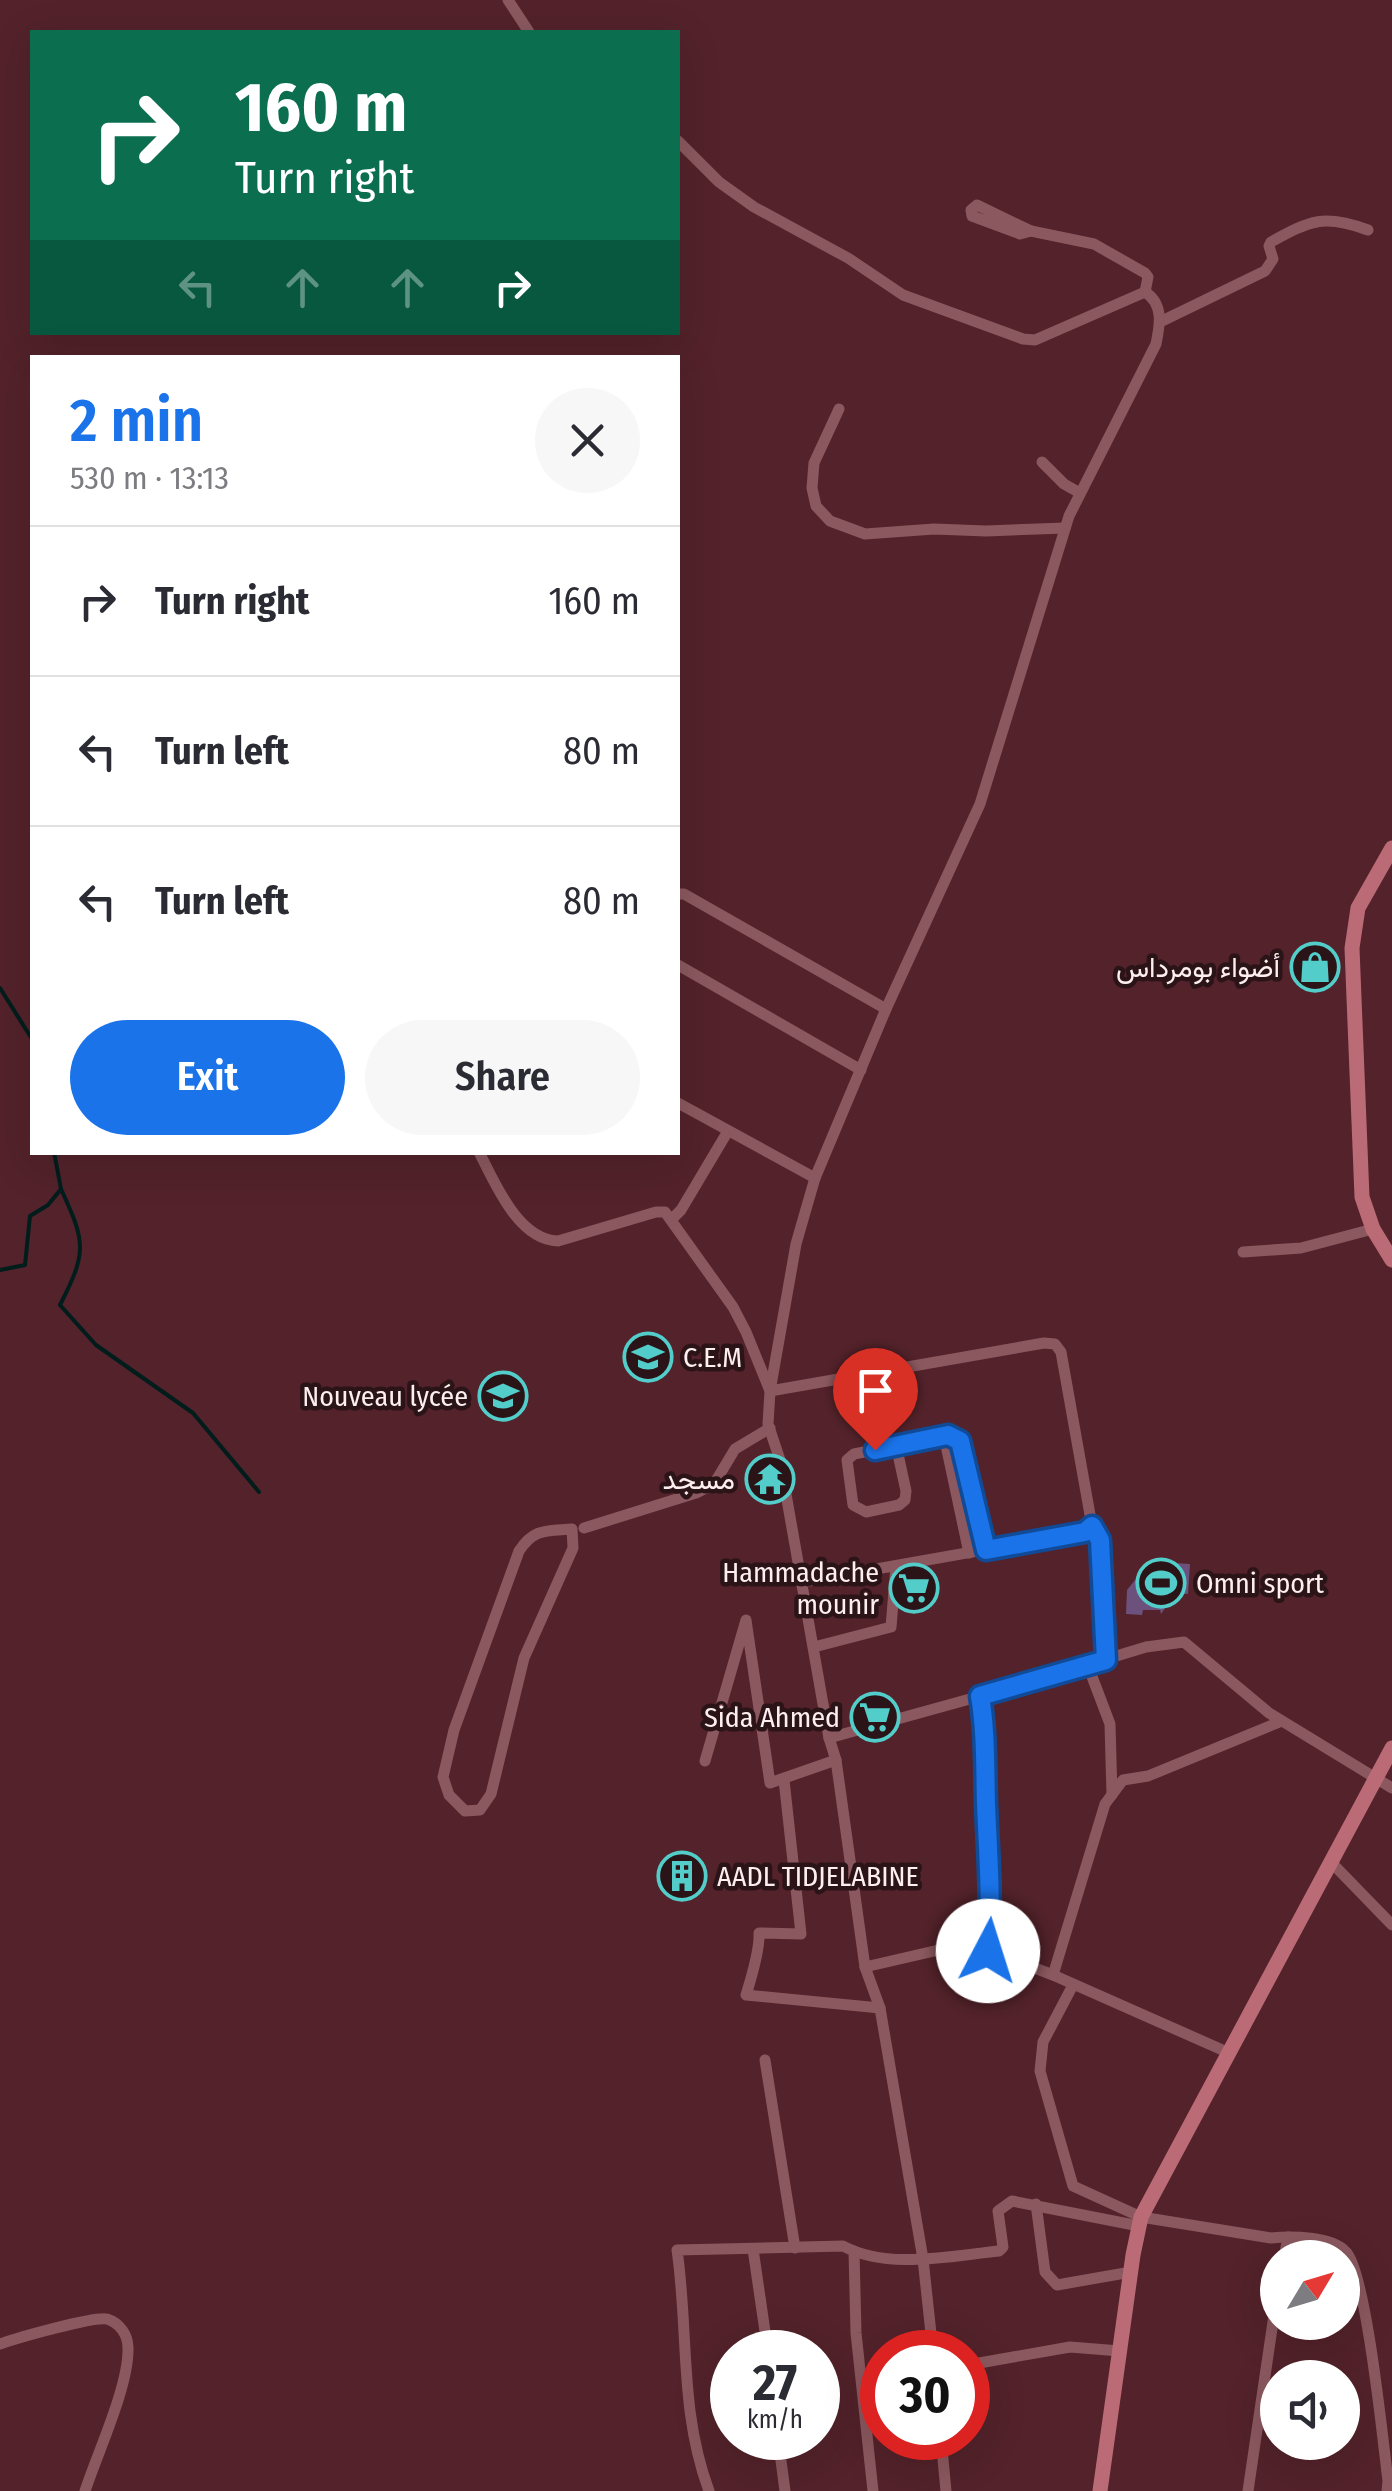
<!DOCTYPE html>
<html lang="en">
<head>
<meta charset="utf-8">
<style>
  :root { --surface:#fff; --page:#f7f7f7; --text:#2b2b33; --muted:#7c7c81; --line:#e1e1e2; --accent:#1a73e8 }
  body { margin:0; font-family:"Fira Sans Condensed",Vazirmatn,sans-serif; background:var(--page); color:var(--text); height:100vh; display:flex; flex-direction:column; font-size:38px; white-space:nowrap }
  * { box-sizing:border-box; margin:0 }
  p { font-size:32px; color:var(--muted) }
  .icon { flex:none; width:55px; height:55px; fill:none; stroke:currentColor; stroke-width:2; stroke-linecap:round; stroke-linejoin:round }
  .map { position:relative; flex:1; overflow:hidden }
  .side { position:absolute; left:30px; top:355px; width:650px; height:800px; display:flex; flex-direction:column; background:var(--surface); border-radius:0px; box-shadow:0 10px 40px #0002 }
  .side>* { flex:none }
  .banner { position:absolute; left:30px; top:30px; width:650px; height:305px; border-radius:0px; box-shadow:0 10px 40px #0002; background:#0b6e4f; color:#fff; overflow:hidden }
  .needle { width:65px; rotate:52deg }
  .tools { position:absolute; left:1260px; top:2240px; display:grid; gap:20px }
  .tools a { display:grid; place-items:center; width:100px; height:100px; border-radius:50%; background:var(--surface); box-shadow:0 10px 40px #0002; font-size:50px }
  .speed { position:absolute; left:710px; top:2330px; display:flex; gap:20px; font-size:50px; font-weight:700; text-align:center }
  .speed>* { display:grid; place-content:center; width:130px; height:130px; border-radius:50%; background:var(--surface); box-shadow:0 10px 40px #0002; line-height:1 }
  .speed small { font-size:25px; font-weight:400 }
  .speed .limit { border:15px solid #d22; background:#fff; color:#111 }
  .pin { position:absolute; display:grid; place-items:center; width:85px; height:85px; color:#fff; margin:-102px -42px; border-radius:50% 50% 50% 0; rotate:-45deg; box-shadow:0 0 10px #0007 }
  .pin .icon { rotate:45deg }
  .me { position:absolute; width:110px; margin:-55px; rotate:5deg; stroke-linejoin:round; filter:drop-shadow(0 0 8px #0008) }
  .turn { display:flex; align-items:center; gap:35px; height:210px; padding:0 40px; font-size:45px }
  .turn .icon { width:130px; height:130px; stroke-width:2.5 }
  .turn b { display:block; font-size:70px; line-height:85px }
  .lanes { display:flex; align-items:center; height:95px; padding:0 40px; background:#0003; justify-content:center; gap:50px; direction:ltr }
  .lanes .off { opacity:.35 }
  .round { display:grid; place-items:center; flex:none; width:105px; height:105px; border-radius:52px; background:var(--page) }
  .overview { display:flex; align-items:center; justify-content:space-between; height:170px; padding:0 40px }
  h1 { font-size:60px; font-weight:600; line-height:75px; color:var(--accent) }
  .primary-button { display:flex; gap:20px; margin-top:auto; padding:20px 40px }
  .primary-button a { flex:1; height:115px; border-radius:60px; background:var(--accent); color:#fff; font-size:40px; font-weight:600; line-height:115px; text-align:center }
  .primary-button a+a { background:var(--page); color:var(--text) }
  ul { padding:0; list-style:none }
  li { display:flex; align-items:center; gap:30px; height:150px; padding:0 40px; border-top:2px solid var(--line) }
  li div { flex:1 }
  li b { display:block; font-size:38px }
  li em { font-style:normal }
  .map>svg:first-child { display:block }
  .green { fill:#6b517c }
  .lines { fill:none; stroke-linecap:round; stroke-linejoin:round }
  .stream { stroke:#001d1c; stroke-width:4 }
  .minor { stroke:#8b585f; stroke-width:11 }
  .secondary { stroke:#bb6b76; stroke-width:15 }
  .route-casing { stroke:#114b97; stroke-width:25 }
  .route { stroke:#1a73e8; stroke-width:18 }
  .labels { text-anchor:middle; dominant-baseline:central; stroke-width:9; stroke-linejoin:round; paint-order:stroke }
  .poi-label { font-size:28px; fill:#fdeff0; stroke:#2b1417; text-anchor:end }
</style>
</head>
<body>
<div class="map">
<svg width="1392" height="2491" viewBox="0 0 1392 2491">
  <rect width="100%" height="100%" fill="#53222a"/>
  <path class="green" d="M1162,1562L1190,1564L1188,1594L1176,1593L1161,1614L1160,1610H1143L1142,1615L1126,1614L1127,1590L1139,1575L1161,1576Z"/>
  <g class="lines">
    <g class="stream">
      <path d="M0,988L32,1039"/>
      <path d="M61,1189C86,1243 87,1252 60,1305L96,1345L193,1413L259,1492"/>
      <path d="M0,1270L25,1265L30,1216L48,1205L61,1189L54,1152"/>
    </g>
    <g class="minor">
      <path d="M508,0L529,32"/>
      <path d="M678,141L719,182L754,207L848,258L903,295L1023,339L1035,340L1145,292C1164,304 1160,325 1156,344L1069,516L980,804L886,1009L815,1178L796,1244L770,1391L1044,1343L1055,1344L1061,1352L1092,1526L1085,1532L803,1582"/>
      <path d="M977,205L1031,231L1020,234L972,216L971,210Z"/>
      <path d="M1031,231L1094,244L1145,273L1148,277L1145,292"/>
      <path d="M1160,322L1265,271L1273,259L1269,246L1271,242C1311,220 1324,214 1368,230"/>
      <path d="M839,409L814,463L812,488L816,506L830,521L865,534L934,529L986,531L1065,528"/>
      <path d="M1042,462L1064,484L1080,493"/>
      <path d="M678,894H684L886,1009"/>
      <path d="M678,965L861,1070"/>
      <path d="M678,1103L815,1178"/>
      <path d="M479,1152C495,1183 518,1240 558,1241L656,1212H665L733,1307L746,1332L770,1391L768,1424L780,1460L829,1738L836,1760L865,1967L880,2008L923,2259L933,2352"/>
      <path d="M672,1219L681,1210L728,1131"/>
      <path d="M1243,1252L1301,1248L1373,1229"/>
      <path d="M944,1436L969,1553"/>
      <path d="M896,1445L906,1491L905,1500L899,1505L866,1512L853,1505L847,1460L854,1454L944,1436C951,1434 954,1436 960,1441L986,1550"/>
      <path d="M1092,1526L1100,1540L1106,1660"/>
      <path d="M584,1528L696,1493L714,1484L735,1449L770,1428"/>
      <path d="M572,1529L573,1548L524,1658L491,1794L480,1810L465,1811L449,1795L443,1777L454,1730L519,1551C534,1528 546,1531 572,1529Z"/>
      <path d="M814,1647L891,1627L896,1566"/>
      <path d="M1088,1666L1110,1724L1112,1795"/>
      <path d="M980,1696C986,1733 985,1767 986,1804C988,1854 992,1901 988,1951"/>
      <path d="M829,1738L1031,1682L1146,1647L1184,1642L1269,1713L1392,1788"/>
      <path d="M705,1761L746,1620L770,1783L836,1760"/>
      <path d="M784,1780L801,1934L759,1933C760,1950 751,1979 746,1995L880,2008"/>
      <path d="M1330,1861L1392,1925"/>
      <path d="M865,1967L969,1943L1053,1975L1227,2052"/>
      <path d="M1053,1975L1105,1804L1123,1780L1148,1776L1282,1721"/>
      <path d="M1073,1985L1043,2042L1040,2071L1073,2186L1141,2217L1271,2238C1291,2236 1332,2236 1346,2252C1366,2272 1383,2442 1388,2481L1387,2491"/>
      <path d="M765,2060L795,2248"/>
      <path d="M1036,2204L1045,2272L1057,2285L1131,2272"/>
      <path d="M753,2249L768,2352"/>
      <path d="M854,2251L856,2333L873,2491"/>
      <path d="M1284,2258L1288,2237"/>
      <path d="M0,2344C17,2338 94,2316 107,2319C120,2323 128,2335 128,2348C129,2386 97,2454 85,2491"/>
      <path d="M968,2365L1070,2347L1120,2351"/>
      <path d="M778,2438L785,2491"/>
      <path d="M941,2438L946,2491"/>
      <path d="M709,2491C679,2410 689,2333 677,2250L843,2246C888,2270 949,2256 999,2251L1003,2247L998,2211L1012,2201L1139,2226"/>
      <path d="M1248,2491L1278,2288"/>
    </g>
    <g class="secondary">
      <path d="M1392,848L1358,908L1352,948L1362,1197L1373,1229L1392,1260"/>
      <path d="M1100,2491L1133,2255L1141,2217L1392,1748"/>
    </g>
  </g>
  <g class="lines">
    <g class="route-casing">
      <path id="route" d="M875,1450L948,1435L960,1441L986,1550L1085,1532L1092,1526L1100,1540L1106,1660L980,1696C986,1732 985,1767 986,1804C988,1854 992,1901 988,1951"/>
    </g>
    <use href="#route" class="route"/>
  </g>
  <defs>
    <g id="shop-ring" transform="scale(2.5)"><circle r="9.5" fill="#2b1417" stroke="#53cdc9" stroke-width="1.5"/><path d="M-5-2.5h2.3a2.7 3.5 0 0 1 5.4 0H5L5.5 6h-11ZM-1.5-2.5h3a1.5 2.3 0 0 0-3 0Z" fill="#53cdc9"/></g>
    <g id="school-ring" transform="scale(2.5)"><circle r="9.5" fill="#2b1417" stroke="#53cdc9" stroke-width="1.5"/><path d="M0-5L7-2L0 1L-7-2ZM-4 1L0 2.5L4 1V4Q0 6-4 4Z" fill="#53cdc9"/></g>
    <g id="temple-ring" transform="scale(2.5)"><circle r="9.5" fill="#2b1417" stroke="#53cdc9" stroke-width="1.5"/><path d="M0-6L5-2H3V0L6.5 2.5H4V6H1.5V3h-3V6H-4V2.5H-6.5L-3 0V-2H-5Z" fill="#53cdc9"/></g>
    <g id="stadium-ring" transform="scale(2.5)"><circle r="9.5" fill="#2b1417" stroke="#53cdc9" stroke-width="1.5"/><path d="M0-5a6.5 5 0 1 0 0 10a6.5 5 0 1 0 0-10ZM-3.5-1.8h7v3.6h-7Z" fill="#53cdc9"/></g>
    <g id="supermarket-ring" transform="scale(2.5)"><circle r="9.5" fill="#2b1417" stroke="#53cdc9" stroke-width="1.5"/><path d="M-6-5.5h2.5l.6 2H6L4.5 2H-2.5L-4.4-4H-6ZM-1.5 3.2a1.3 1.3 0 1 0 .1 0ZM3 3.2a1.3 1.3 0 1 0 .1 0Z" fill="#53cdc9"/></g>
    <g id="building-ring" transform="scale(2.5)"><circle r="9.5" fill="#2b1417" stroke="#53cdc9" stroke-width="1.5"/><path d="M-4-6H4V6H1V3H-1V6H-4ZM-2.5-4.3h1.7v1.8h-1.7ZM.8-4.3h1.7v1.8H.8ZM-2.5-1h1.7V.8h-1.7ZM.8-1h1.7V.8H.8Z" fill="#53cdc9"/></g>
  </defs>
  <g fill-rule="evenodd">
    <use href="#shop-ring" x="1315" y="967"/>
    <use href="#school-ring" x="648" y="1357"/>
    <use href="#school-ring" x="503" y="1396"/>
    <use href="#temple-ring" x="770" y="1479"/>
    <use href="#stadium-ring" x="1161" y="1583"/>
    <use href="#supermarket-ring" x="914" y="1588"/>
    <use href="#supermarket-ring" x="875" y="1717"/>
    <use href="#building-ring" x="682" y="1876"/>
  </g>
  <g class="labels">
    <g class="poi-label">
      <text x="1280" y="967">أضواء بومرداس</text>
      <text x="683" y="1357" text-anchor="start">C.E.M</text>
      <text x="468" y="1396">Nouveau lycée</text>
      <text x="735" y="1479">مسجد</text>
      <text x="879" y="1572">Hammadache<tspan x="879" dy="32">mounir</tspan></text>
      <text x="1196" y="1583" text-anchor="start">Omni sport</text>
      <text x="840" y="1717">Sida Ahmed</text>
      <text x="717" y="1876" text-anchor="start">AADL TIDJELABINE</text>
    </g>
  </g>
</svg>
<div class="tools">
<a><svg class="needle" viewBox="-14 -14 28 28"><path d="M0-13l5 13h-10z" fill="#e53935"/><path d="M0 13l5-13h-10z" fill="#7c7c81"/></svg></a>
<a><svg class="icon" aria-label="sound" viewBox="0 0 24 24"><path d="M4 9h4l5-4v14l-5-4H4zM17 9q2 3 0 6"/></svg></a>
</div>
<div class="speed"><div>27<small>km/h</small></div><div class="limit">30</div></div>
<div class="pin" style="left:875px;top:1450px;background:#d93025"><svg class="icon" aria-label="arrive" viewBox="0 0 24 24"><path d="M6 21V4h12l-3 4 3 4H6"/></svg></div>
<svg class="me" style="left:988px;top:1951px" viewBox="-20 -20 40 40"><circle r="19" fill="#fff"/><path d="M0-13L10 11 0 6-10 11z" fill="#1a73e8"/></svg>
<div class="banner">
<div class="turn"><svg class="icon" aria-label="right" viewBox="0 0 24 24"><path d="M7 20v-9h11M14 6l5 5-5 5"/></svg><div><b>160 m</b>Turn right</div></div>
<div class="lanes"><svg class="icon off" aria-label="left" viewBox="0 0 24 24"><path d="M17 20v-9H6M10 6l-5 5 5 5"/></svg><svg class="icon off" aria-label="ahead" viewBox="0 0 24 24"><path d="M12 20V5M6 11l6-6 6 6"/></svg><svg class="icon off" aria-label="ahead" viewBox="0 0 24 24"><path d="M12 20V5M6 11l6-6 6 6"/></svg><svg class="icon" aria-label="right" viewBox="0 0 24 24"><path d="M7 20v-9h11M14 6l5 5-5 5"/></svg></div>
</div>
<section class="side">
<div class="overview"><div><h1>2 min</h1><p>530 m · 13:13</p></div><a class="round"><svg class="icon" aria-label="close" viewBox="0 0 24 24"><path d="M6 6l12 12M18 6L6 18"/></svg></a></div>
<ul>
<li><svg class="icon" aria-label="right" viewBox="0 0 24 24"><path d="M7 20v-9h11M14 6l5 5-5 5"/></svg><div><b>Turn right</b></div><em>160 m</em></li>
<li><svg class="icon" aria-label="left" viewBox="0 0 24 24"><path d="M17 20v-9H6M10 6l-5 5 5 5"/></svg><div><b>Turn left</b></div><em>80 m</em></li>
<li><svg class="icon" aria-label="left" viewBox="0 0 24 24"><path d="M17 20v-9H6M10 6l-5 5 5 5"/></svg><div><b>Turn left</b></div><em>80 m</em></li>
</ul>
<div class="primary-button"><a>Exit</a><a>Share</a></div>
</section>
</div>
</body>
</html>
